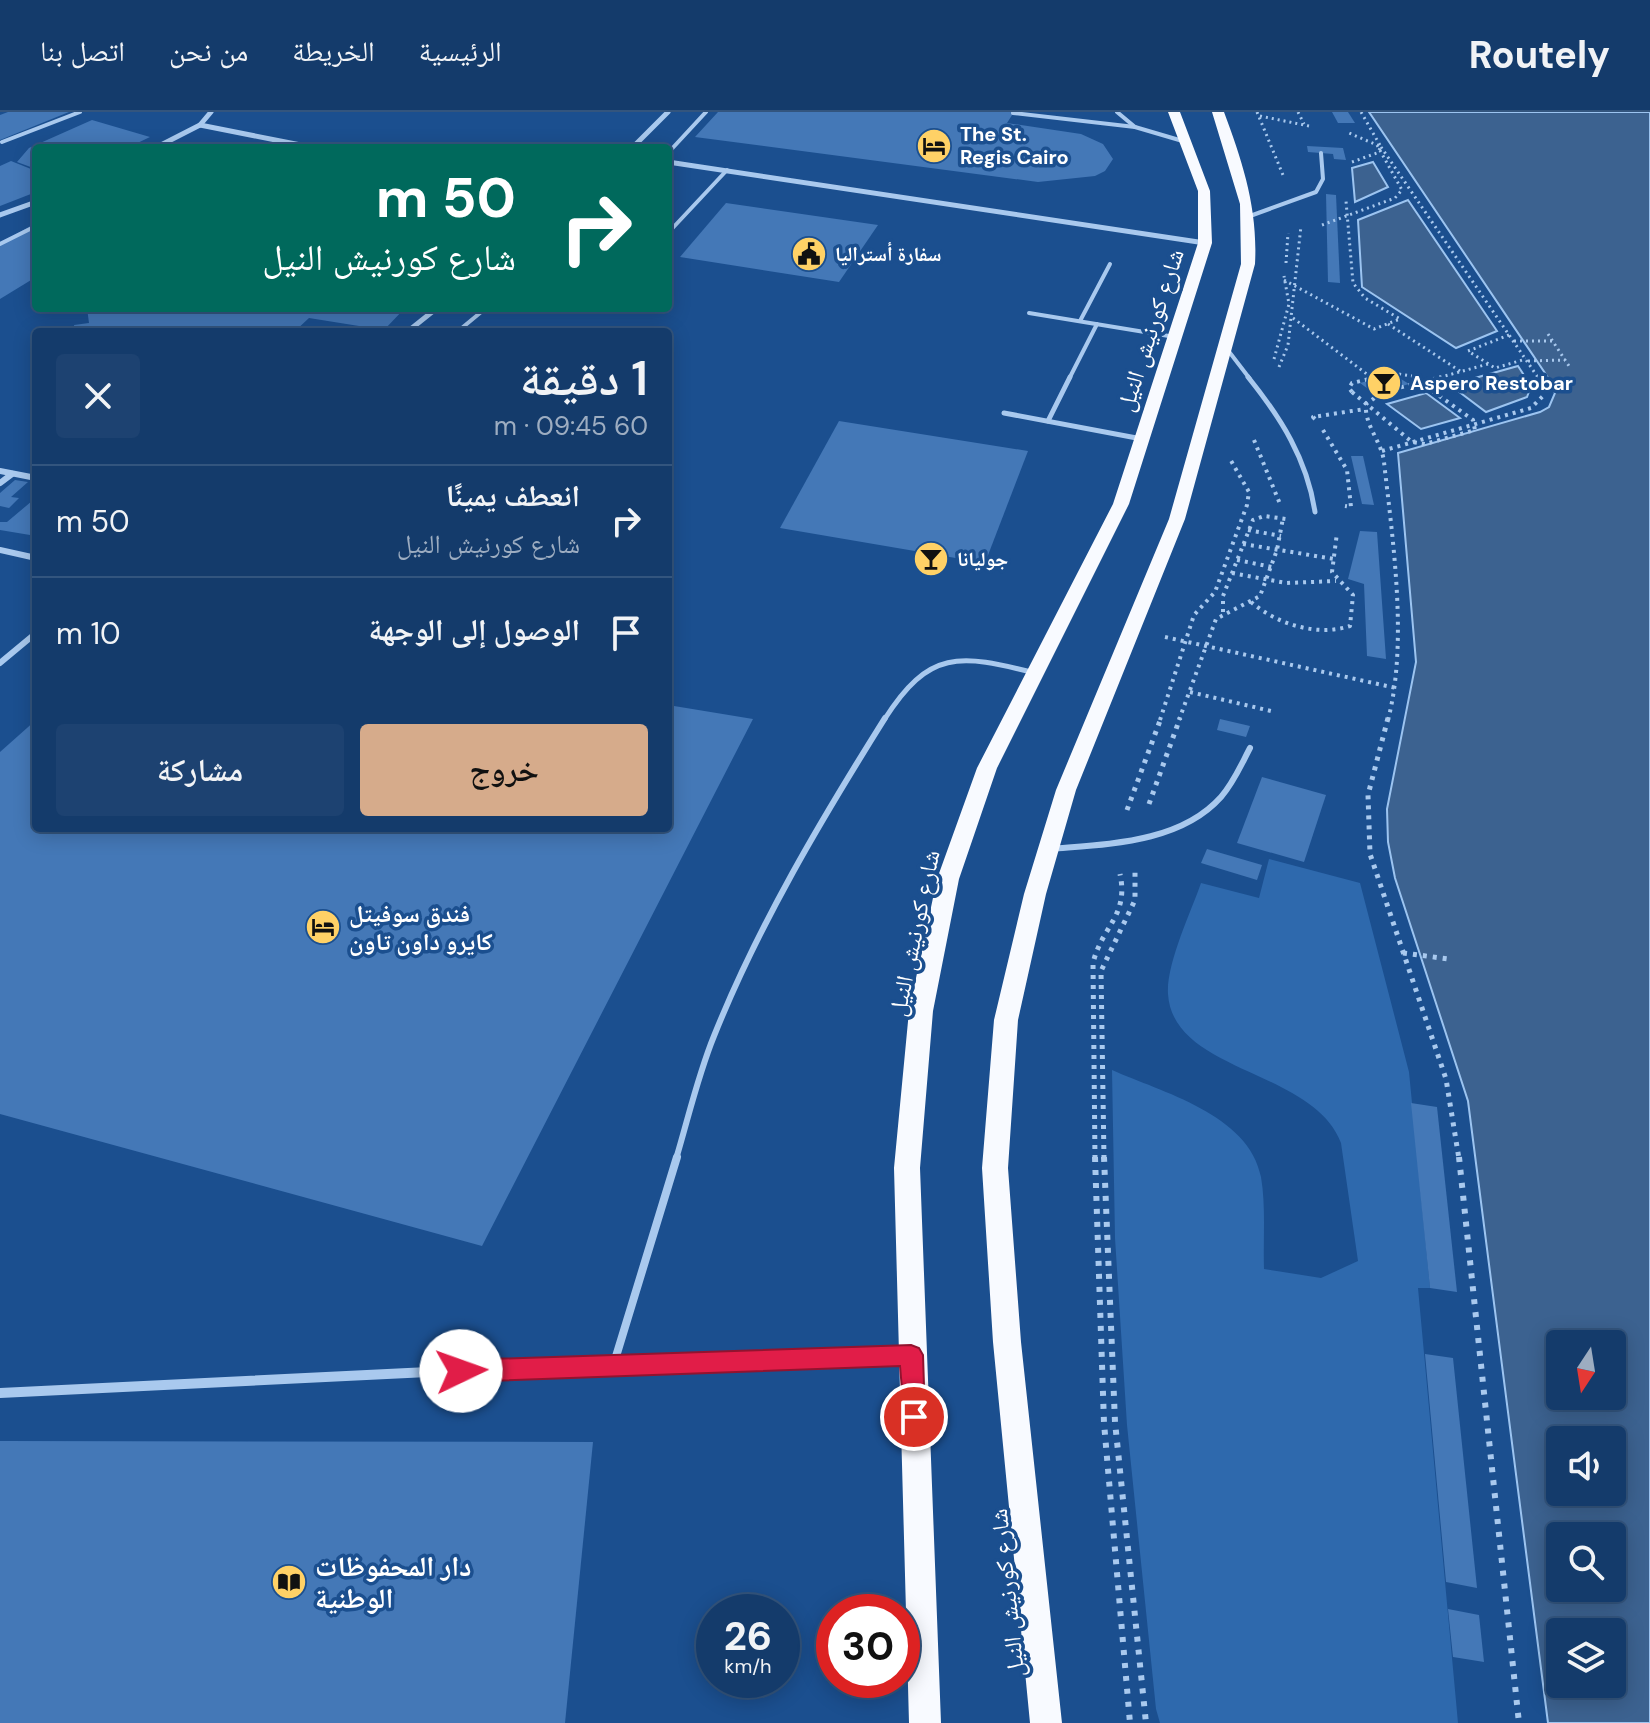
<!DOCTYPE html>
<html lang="ar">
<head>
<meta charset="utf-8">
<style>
  :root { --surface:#143b6b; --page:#1d4271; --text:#f1f3f6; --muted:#9dadc1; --line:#33557e; --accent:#d6ab8b }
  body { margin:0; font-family:"DM Sans","Noto Naskh Arabic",sans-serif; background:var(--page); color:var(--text); direction:rtl; height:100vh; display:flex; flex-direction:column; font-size:30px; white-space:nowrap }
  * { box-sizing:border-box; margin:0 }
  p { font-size:26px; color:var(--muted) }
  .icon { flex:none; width:44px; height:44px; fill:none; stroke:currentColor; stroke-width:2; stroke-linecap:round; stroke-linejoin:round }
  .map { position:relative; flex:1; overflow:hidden; direction:ltr }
  .details { position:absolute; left:32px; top:216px; width:640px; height:504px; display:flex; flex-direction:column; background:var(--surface); border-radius:8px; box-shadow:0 4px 20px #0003,0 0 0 2px var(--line); direction:rtl }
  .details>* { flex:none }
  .top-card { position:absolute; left:32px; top:32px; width:640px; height:168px; border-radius:8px; box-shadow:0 4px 20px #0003,0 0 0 2px var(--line); direction:rtl; background:#00695c; color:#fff; overflow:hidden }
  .needle { width:52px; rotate:192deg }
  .controls { position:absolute; left:1546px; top:1218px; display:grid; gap:16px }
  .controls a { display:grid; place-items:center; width:80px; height:80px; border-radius:8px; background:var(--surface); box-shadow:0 4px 20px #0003,0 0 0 2px var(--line); font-size:40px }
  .speed { position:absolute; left:696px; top:1482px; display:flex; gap:16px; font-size:40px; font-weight:700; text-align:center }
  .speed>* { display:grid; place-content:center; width:104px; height:104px; border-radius:50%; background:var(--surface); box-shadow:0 4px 20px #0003,0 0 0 2px var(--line); line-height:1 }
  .speed small { font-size:20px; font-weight:400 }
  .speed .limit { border:12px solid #d22; background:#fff; color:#111 }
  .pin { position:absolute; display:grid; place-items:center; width:68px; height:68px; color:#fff; margin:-34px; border:4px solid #fff; border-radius:50%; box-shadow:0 2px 8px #0007 }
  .me { position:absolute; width:88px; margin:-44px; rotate:87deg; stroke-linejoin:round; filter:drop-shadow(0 0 6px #0008) }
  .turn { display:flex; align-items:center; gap:28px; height:168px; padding:0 24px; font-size:36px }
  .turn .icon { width:104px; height:104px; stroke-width:2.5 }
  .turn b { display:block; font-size:56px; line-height:68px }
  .round { display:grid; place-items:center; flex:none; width:84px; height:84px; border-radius:8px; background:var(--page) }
  .overview { display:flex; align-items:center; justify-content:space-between; height:136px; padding:0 24px }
  h1 { font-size:48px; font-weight:600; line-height:60px }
  .action { display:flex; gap:16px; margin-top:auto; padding:16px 24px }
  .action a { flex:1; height:92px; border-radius:8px; background:var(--accent); color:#111; font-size:32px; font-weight:600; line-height:92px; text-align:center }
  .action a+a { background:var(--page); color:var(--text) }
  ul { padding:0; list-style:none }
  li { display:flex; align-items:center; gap:24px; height:112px; padding:0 24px; border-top:2px solid var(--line) }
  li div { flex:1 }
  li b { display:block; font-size:30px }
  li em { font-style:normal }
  header { display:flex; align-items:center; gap:48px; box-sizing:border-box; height:112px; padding:0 40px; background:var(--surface); border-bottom:2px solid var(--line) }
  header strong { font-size:38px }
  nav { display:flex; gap:44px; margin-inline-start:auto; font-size:28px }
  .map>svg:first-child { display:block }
  .green { fill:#2e69ad }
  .water { fill:#3c6290; stroke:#9cc4f0; stroke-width:2; fill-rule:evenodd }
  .building { fill:#4478b7 }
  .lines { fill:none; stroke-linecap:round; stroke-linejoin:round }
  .path-far3 { stroke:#a9c9ee; stroke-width:3; stroke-dasharray:2 4; stroke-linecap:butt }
  .path-far2 { stroke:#a9c9ee; stroke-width:4; stroke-dasharray:3 5; stroke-linecap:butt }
  .path-far1 { stroke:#a9c9ee; stroke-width:5; stroke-dasharray:4 6; stroke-linecap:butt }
  .path { stroke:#a9c9ee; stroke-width:6; stroke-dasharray:5 8; stroke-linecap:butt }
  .service-far3 { stroke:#a9c9ee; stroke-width:4 }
  .service-far2 { stroke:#a9c9ee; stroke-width:5 }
  .service-far1 { stroke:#a9c9ee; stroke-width:6 }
  .service { stroke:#a9c9ee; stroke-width:8 }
  .minor-far2 { stroke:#a9c9ee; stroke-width:5 }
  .minor-far1 { stroke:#a9c9ee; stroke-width:6 }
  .minor { stroke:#a9c9ee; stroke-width:10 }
  .trunk { fill:#f8faff; fill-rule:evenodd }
  .path-bridge-far1 { stroke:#a9c9ee; stroke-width:3; stroke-dasharray:2 4; stroke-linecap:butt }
  .path-bridge { stroke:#a9c9ee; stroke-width:4; stroke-dasharray:3 5; stroke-linecap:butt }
  .route { fill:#e11d48; stroke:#92132f; stroke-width:2 }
  .labels { text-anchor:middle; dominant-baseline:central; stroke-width:7; stroke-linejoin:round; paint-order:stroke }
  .far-poi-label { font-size:20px; font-weight:bold; fill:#fff; stroke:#1b4f8f; text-anchor:start }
  .street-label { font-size:24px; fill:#fff; stroke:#1b4f8f }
  .poi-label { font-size:24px; font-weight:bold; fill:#fff; stroke:#1b4f8f; text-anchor:start }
  .near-poi-label { font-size:28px; font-weight:bold; fill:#fff; stroke:#1b4f8f; text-anchor:start }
</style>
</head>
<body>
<header>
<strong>Routely</strong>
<nav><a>الرئيسية</a><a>الخريطة</a><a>من نحن</a><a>اتصل بنا</a></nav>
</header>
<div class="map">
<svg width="1650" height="1611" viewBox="0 0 1650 1611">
  <rect width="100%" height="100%" fill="#1b4f8f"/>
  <path class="green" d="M1269,747L1360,771L1409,960L1430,1176H1418L1458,1611H1160L1156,1597L1127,1313L1115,1126L1112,958C1161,980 1249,1002 1261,1065C1266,1094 1263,1127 1264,1157L1321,1166L1358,1149L1341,1031C1313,957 1173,961 1168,882C1166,852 1191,800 1201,771L1259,786Z"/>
  <g class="water">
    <path d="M1369,0H1650V1611H1548L1468,989L1395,766L1388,730L1387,697L1416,550L1398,341L1540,300L1549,295L1555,281L1547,264ZM1612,1232V1284H1560V1232ZM1612,1328V1380H1560V1328ZM1612,1424V1476H1560V1424ZM1560,1520H1612V1572H1560Z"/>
    <path d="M1373,50L1388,75L1355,90L1352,56Z"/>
    <path d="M1408,88L1497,219L1456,236L1362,175L1358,108Z"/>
    <path d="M1518,254L1531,274L1527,285L1486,300L1450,273Z"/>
    <path d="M1426,281L1460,306L1421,317L1387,292Z"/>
  </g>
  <g class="building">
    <path d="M8,0H69L0,28V3Z"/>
    <path d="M718,0H1014L1007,11L1081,22L1103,32L1113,47L1105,59L1095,64L1038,70L695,25Z"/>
    <path d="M1332,0H1348L1355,11H1338Z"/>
    <path d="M92,8L150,25L127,36H36V57L17,50L29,36Z"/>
    <path d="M1307,34L1343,36L1346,48L1334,47L1333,42L1308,40Z"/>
    <path d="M11,49L36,59V80L0,94V54Z"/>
    <path d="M1326,82L1336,83L1340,171L1328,170Z"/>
    <path d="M726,91L878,113L839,170L680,145Z"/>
    <path d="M36,111V165L0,187V131Z"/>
    <path d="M87,196H405L384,218L309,206L294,220H75L74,213L89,211Z"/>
    <path d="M1393,262L1409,272L1375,282L1360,271Z"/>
    <path d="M839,309L1028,339L985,451L780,416Z"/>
    <path d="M1351,344H1363L1374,393L1362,392Z"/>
    <path d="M15,368L28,370L11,385L19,386L9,396L0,394V381Z"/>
    <path d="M32,389H36V424L0,418V410H7Z"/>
    <path d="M1360,419L1377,420L1386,547L1367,544L1364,472L1348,467Z"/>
    <path d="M668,593L753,607L482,1134L0,1002V640L36,608V716H668Z"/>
    <path d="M1220,607L1250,614L1246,625L1217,618Z"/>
    <path d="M1262,665L1326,683L1304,750L1237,731Z"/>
    <path d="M1207,737L1262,753L1257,768L1201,751Z"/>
    <path d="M1411,991L1437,995L1457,1180L1430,1176Z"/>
    <path d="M1425,1242L1453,1246L1477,1476L1446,1470Z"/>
    <path d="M0,1329L593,1330L565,1611H0Z"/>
    <path d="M1448,1497L1479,1503L1484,1550L1453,1545Z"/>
  </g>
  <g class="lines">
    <g class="path-far3">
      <path d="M1257,0L1283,63"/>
      <path d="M1298,0L1304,12"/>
      <path d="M1260,4L1309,14"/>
      <path d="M1381,35L1539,267"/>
      <path d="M1352,50L1377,41L1381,35L1361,0"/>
      <path d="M1286,151L1288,121"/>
      <path d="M1284,168L1374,217L1400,207L1365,186L1353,171L1346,89"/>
      <path d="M1293,206L1372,266"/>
      <path d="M1388,212L1460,259"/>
      <path d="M1548,222L1569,254"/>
      <path d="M1509,223L1468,239L1495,256L1526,247"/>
      <path d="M1514,229H1552"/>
      <path d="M1274,247L1289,192L1284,164"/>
      <path d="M1528,249L1565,248"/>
      <path d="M1279,255L1288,233L1301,114"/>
      <path d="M1370,267L1392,261L1412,264"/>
      <path d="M1434,267L1488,252"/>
    </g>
    <g class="path-far2">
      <path d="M1352,280L1349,276L1352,271L1378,265"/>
      <path d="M1315,307L1313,305L1365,297"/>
      <path d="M1323,318L1347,358L1351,395L1345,394"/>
      <path d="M1254,328L1280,392"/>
      <path d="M1382,339L1531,296L1544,283V274L1538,265"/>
      <path d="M1248,418L1281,424"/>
      <path d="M1243,432L1334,447"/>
      <path d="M1237,448L1272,455"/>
      <path d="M1232,461L1286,471L1336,469"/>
      <path d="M1251,490C1277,512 1317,525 1350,514L1353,483L1332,460L1337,421"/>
      <path d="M1223,500V484L1253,408L1264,404L1286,407"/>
      <path d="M1165,525L1396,576"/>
      <path d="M1190,580L1271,599"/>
      <path d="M1160,608L1194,503L1215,480L1247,393L1249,380L1230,347"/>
      <path d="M1179,608L1216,507L1260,484L1277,438L1283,406"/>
      <path d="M1388,608C1408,531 1393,430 1384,350C1382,330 1364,313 1366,292L1383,280L1441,265"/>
    </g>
    <g class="path-far1">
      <path d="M1388,606L1368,683L1370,742L1446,967L1459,1047"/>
      <path d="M1149,692L1180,606"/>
      <path d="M1127,698L1161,606"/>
      <path d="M1403,841L1449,847"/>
      <path d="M1095,1047L1093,851C1102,814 1129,804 1120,762"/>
      <path d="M1104,1047L1101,859L1135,788V760"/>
    </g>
    <g class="path">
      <path d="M1095,1045L1104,1311L1130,1611"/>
      <path d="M1104,1045L1115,1310L1146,1611"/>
      <path d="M1459,1045L1519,1611"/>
    </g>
    <g class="service-far3">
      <path d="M1117,0L1135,15L1186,30"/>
      <path d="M1013,1L1135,15"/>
      <path d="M2,30L80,0"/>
      <path d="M265,36L278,29"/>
      <path d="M668,41L706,0"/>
      <path d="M1250,104L1316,80L1323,67L1321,41"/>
      <path d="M668,121L727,58"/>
      <path d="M0,132L36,114"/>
      <path d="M1029,201L1175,225"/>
      <path d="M1080,209L1110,152"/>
      <path d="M457,220L486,196"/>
      <path d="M1227,237L1250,267"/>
      <path d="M1069,267L1097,212"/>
    </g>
    <g class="service-far2">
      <path d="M1248,265C1281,306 1307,347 1315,400"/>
      <path d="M1004,301L1142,327"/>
      <path d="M1048,309L1070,265"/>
      <path d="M884,608C929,537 959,542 1035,561"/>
    </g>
    <g class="service-far1">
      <path d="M1051,737C1108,732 1180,731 1221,685C1234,670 1241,653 1250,636"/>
      <path d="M676,1047C688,1007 698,963 714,924C759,812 821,708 885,606"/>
    </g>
    <path class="service" d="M614,1251L677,1045"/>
    <g class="minor-far2">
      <path d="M200,13L316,36"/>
      <path d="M155,36L200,13L211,0"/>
      <path d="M632,36L668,0"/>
      <path d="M668,50L1205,131"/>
      <path d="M0,103L36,90"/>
      <path d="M407,220L437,196"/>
    </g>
    <g class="minor-far1">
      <path d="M0,359L36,366"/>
      <path d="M0,371L12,362"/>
      <path d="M0,438L36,446"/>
      <path d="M0,551L36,521"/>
    </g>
    <path class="minor" d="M0,1281L614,1251L907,1244"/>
    <g class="trunk">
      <path d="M1168,0H1180L1210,79L1212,131L1129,392L997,656L959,767L933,899L920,1056L941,1611H909L894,1056L909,899L937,767L977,656L1113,392L1198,131V79Z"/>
      <path d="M1212,0H1224C1243,51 1258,97 1255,152L1185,407L1076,678L1046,782L1018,908L1008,1056L1021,1230L1062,1611H1030L993,1230L982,1056L994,908L1024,782L1056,678L1169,407L1241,152L1240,92Z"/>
    </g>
    <g class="path-bridge-far1">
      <path d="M1322,113L1395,86L1402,78L1377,33L1349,21"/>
      <path d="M1412,264L1415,267"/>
    </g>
    <path class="path-bridge" d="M1352,280L1412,330L1425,332L1475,318L1473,308L1413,265"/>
  </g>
  <path class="route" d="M911,1233L919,1236L923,1243L925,1305L922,1313L914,1316L905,1313L900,1254L461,1270L453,1266L449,1259L453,1251L461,1248Z"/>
  <defs>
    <g id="hotel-disc" transform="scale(1.8)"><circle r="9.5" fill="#ffd166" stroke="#1b4f8f"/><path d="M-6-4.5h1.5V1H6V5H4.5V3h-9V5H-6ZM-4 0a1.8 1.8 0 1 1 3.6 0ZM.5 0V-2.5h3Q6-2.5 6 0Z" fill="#111"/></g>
    <g id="civic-disc" transform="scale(1.8)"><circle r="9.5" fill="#ffd166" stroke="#1b4f8f"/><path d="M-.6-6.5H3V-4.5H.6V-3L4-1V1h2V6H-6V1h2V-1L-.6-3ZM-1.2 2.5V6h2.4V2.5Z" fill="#111"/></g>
    <g id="bar-disc" transform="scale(1.8)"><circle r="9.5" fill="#ffd166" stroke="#1b4f8f"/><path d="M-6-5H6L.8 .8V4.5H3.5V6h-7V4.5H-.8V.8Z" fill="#111"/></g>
    <g id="library-disc" transform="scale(1.8)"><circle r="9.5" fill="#ffd166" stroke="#1b4f8f"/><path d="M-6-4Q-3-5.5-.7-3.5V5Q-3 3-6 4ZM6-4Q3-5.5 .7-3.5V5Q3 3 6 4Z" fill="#111"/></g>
  </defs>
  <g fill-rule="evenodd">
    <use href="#hotel-disc" x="934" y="34"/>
    <use href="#civic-disc" x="809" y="142"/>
    <use href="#bar-disc" x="1384" y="271"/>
    <use href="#bar-disc" x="931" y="447"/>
    <use href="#hotel-disc" x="323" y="815"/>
    <use href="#library-disc" x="289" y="1470"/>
  </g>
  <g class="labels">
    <g class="far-poi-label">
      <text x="960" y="22">The St.<tspan x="960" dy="23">Regis Cairo</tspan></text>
      <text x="835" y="142">سفارة أستراليا</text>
      <text x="1410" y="271">Aspero Restobar</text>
      <text x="957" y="447">جوليانا</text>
    </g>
    <g class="street-label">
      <text transform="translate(1150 218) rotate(-72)">شارع كورنيش النيل</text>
      <text transform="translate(914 821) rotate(-78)">شارع كورنيش النيل</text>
      <text transform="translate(1007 1481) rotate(-96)">شارع كورنيش النيل</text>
    </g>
    <g class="poi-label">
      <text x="349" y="801">فندق سوفيتل<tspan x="349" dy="28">كايرو داون تاون</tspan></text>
    </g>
    <g class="near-poi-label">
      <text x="315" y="1454">دار المحفوظات<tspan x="315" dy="32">الوطنية</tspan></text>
    </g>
  </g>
</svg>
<div class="controls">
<a><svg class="needle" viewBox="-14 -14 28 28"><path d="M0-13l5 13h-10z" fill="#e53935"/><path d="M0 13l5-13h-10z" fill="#9dadc1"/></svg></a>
<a><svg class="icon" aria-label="sound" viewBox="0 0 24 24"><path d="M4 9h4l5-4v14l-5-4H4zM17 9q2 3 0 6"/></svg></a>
<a><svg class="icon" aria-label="search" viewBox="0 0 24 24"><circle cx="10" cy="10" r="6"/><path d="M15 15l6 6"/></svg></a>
<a><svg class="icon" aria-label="layers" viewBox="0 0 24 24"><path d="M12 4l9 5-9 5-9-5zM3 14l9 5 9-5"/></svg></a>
</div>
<div class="speed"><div>26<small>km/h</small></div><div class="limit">30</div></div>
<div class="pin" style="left:914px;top:1305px;background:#d93025"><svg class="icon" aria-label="arrive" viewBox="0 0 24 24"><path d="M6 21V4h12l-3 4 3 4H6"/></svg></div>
<svg class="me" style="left:461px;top:1259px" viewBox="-20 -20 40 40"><circle r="19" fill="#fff"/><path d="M0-13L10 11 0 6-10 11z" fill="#e11d48"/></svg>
<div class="top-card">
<div class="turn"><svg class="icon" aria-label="right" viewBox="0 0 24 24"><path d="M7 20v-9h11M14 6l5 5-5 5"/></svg><div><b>50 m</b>شارع كورنيش النيل</div></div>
</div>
<section class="details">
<div class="overview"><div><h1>1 دقيقة</h1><p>60 m · 09:45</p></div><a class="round"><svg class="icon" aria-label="close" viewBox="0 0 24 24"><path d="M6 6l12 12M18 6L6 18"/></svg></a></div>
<ul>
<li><svg class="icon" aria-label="right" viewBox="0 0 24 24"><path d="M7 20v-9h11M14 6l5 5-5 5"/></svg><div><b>انعطف يمينًا</b><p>شارع كورنيش النيل</p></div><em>50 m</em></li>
<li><svg class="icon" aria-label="arrive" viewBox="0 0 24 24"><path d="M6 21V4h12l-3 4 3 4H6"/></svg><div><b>الوصول إلى الوجهة</b></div><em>10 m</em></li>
</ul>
<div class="action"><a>خروج</a><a>مشاركة</a></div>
</section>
</div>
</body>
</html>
